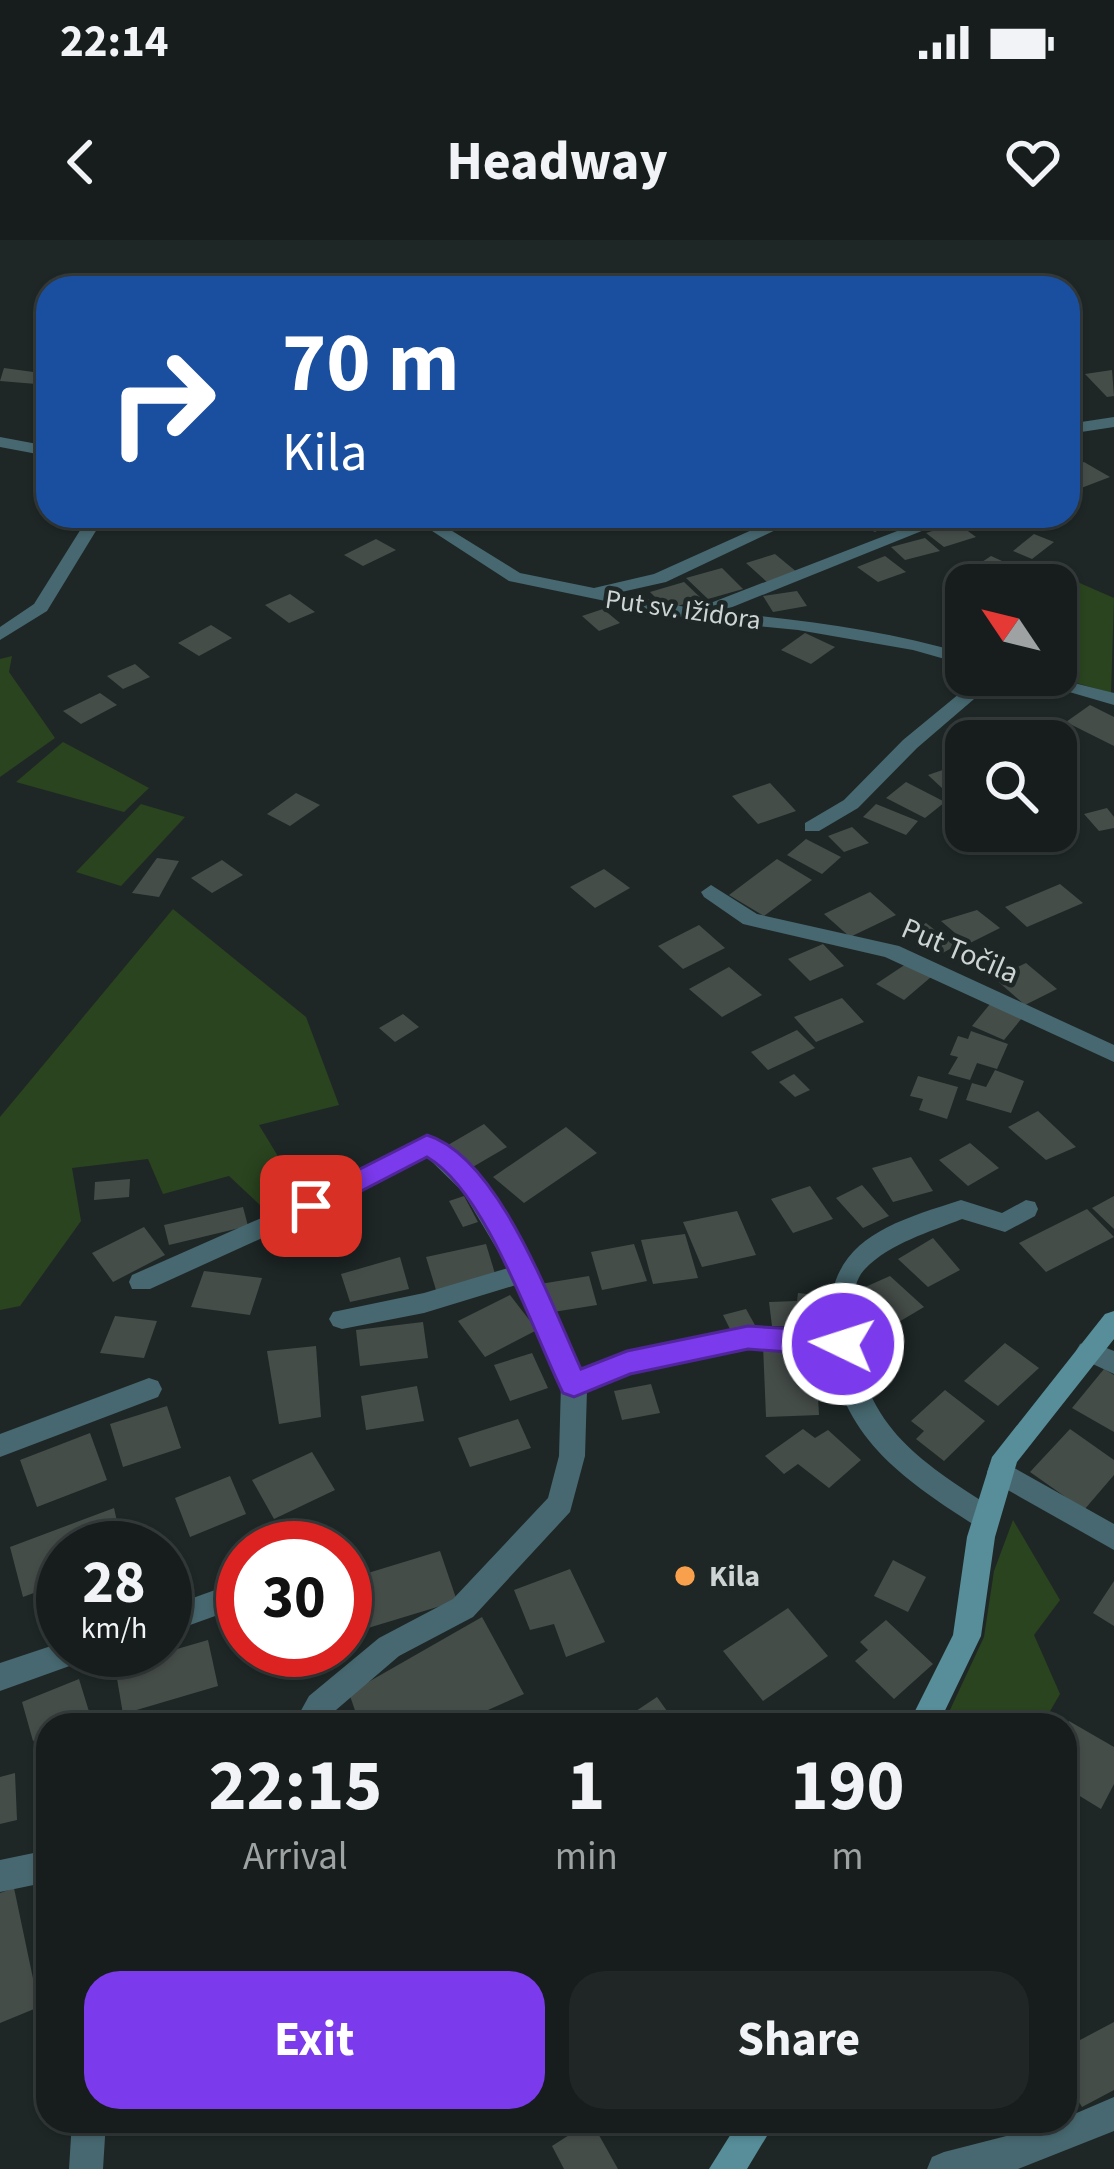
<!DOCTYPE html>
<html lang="en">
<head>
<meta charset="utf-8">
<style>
  :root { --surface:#161d1c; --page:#1f2625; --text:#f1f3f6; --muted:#9ea2a3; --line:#353b3b; --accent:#7c3aed }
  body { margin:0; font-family:"Source Sans 3",sans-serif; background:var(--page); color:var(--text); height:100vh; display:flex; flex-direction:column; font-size:45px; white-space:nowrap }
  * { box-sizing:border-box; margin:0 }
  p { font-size:39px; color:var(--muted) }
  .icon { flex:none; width:66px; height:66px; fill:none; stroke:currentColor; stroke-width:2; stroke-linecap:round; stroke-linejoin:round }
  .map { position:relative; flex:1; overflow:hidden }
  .details { position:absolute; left:36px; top:1473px; width:1041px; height:420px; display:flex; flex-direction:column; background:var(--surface); border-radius:36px; box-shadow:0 3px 9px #0004,0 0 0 3px var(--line) }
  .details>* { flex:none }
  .top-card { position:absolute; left:36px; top:36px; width:1044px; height:252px; border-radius:36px; box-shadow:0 3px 9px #0004,0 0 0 3px var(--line); background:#1a4fa0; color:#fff; overflow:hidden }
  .needle { width:78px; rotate:305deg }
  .fabs { position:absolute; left:945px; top:324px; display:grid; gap:24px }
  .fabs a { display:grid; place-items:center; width:132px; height:132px; border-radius:24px; background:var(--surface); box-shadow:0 3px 9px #0004,0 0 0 3px var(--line); font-size:60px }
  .speed { position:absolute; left:36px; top:1281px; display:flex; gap:24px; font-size:60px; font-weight:700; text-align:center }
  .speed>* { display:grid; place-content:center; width:156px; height:156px; border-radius:50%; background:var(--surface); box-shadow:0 3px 9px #0004,0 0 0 3px var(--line); line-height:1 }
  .speed small { font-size:30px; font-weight:400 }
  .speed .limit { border:18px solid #d22; background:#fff; color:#111 }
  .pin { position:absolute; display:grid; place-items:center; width:102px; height:102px; color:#fff; margin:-51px; border-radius:24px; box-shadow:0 6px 18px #0006 }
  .me { position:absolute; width:132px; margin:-66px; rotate:274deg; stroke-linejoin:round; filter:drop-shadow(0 0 9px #0008) }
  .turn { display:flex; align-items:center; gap:42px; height:252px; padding:0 48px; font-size:54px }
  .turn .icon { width:156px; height:156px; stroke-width:2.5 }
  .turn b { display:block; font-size:84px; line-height:102px }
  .eta { display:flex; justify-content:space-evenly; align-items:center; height:204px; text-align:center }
  .eta b { font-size:72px; font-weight:700; line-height:84px }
  .cta { display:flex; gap:24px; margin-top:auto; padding:24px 48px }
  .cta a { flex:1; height:138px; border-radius:36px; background:var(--accent); color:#fff; font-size:48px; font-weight:700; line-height:138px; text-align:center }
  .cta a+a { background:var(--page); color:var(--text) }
  .status { display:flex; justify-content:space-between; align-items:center; height:84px; padding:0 60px; background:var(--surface); direction:ltr }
  .status svg { height:33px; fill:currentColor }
  header { display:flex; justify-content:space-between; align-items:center; height:156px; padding:0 48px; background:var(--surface); font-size:54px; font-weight:700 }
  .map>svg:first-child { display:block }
  .green { fill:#2a441f }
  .building { fill:#454d49 }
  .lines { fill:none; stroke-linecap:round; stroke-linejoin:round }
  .street { fill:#476870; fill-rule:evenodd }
  .secondary { fill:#578e9a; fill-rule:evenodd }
  .route { fill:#7c3aed; stroke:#51269a; stroke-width:3 }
  .poi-dot { fill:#f8a04b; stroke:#1e2726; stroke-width:4.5 }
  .labels { text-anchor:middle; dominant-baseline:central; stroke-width:9; stroke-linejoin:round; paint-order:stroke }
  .far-street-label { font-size:27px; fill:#ced4d3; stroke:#1e2726 }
  .street-label { font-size:30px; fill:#ced4d3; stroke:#1e2726 }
  .poi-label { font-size:30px; font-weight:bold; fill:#ced4d3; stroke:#1e2726; text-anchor:start }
</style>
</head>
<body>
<div class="status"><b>22:14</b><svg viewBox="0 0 49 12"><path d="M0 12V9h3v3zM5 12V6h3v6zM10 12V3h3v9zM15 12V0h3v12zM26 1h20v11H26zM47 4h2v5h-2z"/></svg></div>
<header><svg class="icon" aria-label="back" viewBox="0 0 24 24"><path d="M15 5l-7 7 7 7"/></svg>Headway<svg class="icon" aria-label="heart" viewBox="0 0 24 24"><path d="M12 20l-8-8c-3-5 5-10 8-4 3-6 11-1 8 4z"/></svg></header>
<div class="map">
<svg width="1114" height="1929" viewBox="0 0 1114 1929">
  <rect width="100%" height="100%" fill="#1e2726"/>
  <g class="green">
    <path d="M1059,334L1114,358L1111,453L1049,435H1056V345H1047Z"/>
    <path d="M12,416L9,432L55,498L0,537V419Z"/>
    <path d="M63,502L149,548L124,572L16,542Z"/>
    <path d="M141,564L185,577L121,646L76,632Z"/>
    <path d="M173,669L306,777L339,865L259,885L296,946L260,965L229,936L163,954L148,919L72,928L81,981L20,1066L0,1070V877Z"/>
    <path d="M1013,1280L1060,1360L1034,1395L1060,1454L1042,1485H943L984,1397L994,1331Z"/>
  </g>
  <g class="building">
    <path d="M4,128L48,134V145L0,141Z"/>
    <path d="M1112,130L1114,156L1107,157L1085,134Z"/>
    <path d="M1084,222L1110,237L1076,250L1068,245V228Z"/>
    <path d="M858,276H903L875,292L851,280Z"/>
    <path d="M979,276H1021L1027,279L1000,290Z"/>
    <path d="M957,283L976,297L944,307L926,293Z"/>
    <path d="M1034,294L1054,302L1032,319L1013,311Z"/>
    <path d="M925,298L940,311L905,320L891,307Z"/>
    <path d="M376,299L396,310L363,326L344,315Z"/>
    <path d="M775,314L798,333L767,342L746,323Z"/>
    <path d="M885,316L906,332L878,342L857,327Z"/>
    <path d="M991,316L1011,325L995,336L976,326Z"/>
    <path d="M722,328L743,349L708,359L686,338Z"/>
    <path d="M684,342L702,359L667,369L650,352Z"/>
    <path d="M797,351L807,366L773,372L763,356Z"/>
    <path d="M290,354L315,372L289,383L265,365Z"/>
    <path d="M603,369L620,383L599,391L582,376Z"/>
    <path d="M211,385L232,398L199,416L178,403Z"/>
    <path d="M805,393L835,407L811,424L781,410Z"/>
    <path d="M135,424L150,437L123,449L107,436Z"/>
    <path d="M100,453L117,465L81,484L63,471Z"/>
    <path d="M1090,465L1114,477V506L1066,482Z"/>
    <path d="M966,522V560L958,563L928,535Z"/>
    <path d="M906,542L945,562L925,578L886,558Z"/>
    <path d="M770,543L796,571L758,584L732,556Z"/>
    <path d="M296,553L320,565L290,586L267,574Z"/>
    <path d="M876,564L918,581L906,595L863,577Z"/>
    <path d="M1107,568L1114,577V588L1099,591L1084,574Z"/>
    <path d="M852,587L869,603L844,612L828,596Z"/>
    <path d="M806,599L841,617L822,634L787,615Z"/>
    <path d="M157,618L179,621L159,657L132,653Z"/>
    <path d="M777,619L812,640L764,676L729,655Z"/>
    <path d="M222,620L243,635L212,653L191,638Z"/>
    <path d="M604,629L630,648L595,668L570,647Z"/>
    <path d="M1060,644L1083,663L1027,687L1005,667Z"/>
    <path d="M870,652L896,675L850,697L824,674Z"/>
    <path d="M977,670L1000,688L968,704L941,681Z"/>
    <path d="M926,683L955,706L941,714L912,690Z"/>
    <path d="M699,685L725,708L683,729L658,706Z"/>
    <path d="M823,704L844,726L810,741L788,719Z"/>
    <path d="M1026,723L1057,749L1025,765L994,738Z"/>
    <path d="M906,724L931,737L904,760L876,744Z"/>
    <path d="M729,727L762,755L722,777L689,749Z"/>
    <path d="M842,758L864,782L816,802L794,777Z"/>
    <path d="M990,764L1022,778L1004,800L972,786Z"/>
    <path d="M403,774L419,787L395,802L379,788Z"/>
    <path d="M797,790L815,808L768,830L751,812Z"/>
    <path d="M971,791L1008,804L997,829L977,823L970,840L948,834L958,817L950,815L958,796L968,799Z"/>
    <path d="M995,830L1024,841L1011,873L966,860L972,843L986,847Z"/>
    <path d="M794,834L810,850L795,857L779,842Z"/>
    <path d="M918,836L958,847L947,879L919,870L923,859L910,856Z"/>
    <path d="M1038,871L1076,907L1046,920L1008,887Z"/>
    <path d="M484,884L507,907L471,928L448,905Z"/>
    <path d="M566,887L597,913L524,963L493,937Z"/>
    <path d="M970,903L999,928L968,946L939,920Z"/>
    <path d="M911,917L933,951L893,962L872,928Z"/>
    <path d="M130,939L129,957L94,960L95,942Z"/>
    <path d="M862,945L889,976L863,988L836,958Z"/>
    <path d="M810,946L833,979L793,993L771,959Z"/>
    <path d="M464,956L478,982L463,987L449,961Z"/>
    <path d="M1114,956V989L1092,968Z"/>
    <path d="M243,967L248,986L169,1005L164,985Z"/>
    <path d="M1087,969L1114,997L1046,1032L1019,1003Z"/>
    <path d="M737,971L756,1015L702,1027L683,982Z"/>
    <path d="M316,978L345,982L339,1001L326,999L322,1011L286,1006L294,981L314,984Z"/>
    <path d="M144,987L165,1015L113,1042L92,1013Z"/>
    <path d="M685,994L698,1038L653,1044L641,1000Z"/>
    <path d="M933,998L960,1030L928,1047L898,1019Z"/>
    <path d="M486,1004L496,1037L436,1050L426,1017Z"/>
    <path d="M634,1004L647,1041L602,1050L591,1012Z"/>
    <path d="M400,1017L409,1049L350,1062L341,1034Z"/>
    <path d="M204,1031L262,1038L250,1075L191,1067Z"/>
    <path d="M589,1036L597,1065L547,1073L540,1044Z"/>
    <path d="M890,1036L924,1067L887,1089L854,1052Z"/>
    <path d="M798,1053L826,1056L828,1097L806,1095L807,1087L772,1086L769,1062L797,1061Z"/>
    <path d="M510,1055L537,1090L485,1117L458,1081Z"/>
    <path d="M746,1069L756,1087L732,1093L723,1075Z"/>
    <path d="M115,1076L157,1081L144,1118L100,1113Z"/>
    <path d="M423,1082L428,1118L360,1126L356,1090Z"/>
    <path d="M1005,1103L1039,1128L998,1166L964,1141Z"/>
    <path d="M763,1105H815L819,1175L766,1177Z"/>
    <path d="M316,1106L321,1177L279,1184L267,1111Z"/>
    <path d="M532,1113L548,1148L510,1161L494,1125Z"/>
    <path d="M1104,1129L1114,1135V1192L1072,1168Z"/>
    <path d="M651,1144L660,1173L622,1180L614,1151Z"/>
    <path d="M417,1146L424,1181L366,1190L361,1156Z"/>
    <path d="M945,1150L985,1181L944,1221L916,1199L924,1191L911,1181Z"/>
    <path d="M167,1166L181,1208L123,1227L110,1184Z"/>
    <path d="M518,1179L531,1208L470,1227L458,1198Z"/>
    <path d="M803,1189L815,1198L828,1190L861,1220L829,1248L798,1224L784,1234L765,1216Z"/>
    <path d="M1070,1189L1114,1220V1235L1084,1270L1030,1232Z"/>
    <path d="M90,1193L107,1240L37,1267L20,1220Z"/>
    <path d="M312,1212L335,1250L274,1279L252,1240Z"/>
    <path d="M230,1236L246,1274L190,1297L175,1258Z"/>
    <path d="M114,1268L123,1308H63V1342L23,1357L10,1307Z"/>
    <path d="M440,1311L457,1361L345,1395V1340Z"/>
    <path d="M893,1320L926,1337L908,1372L874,1356Z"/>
    <path d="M570,1329L605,1402L566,1417L554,1384L530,1390L514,1350Z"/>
    <path d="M1114,1341V1386L1093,1373Z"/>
    <path d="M788,1368L828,1416L763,1461L723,1411Z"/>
    <path d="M482,1377L524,1454L454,1485H360L349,1453Z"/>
    <path d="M886,1380L933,1424L894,1459L855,1421L868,1410L860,1402Z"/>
    <path d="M208,1400L218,1446L123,1474L115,1427Z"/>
    <path d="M79,1439L91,1478L74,1485H48V1495L33,1501L22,1462Z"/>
    <path d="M657,1457L677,1485H615Z"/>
    <path d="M1069,1481L1114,1507V1544L1101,1569L1065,1547V1489Z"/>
    <path d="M15,1533L17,1580L0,1584V1537Z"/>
    <path d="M14,1648L39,1767L0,1783V1653Z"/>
    <path d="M1114,1782V1850L1082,1867L1065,1839V1808Z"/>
    <path d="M591,1881L618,1929H564L552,1906Z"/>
  </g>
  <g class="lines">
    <g class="street">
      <path d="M1114,177V187L1068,194V184Z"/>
      <path d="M0,197L48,206V216L0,207Z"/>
      <path d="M89,276H105L47,371L0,400V387L34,364Z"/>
      <path d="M409,276H428L520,333L594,348L654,334L783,276H805L666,342L617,353L695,369L936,276H959L720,372C803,380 886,390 966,414V425L913,410L798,390L697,380L509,341Z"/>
      <path d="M982,435H1002L917,508L858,568L819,591H805V583L844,560L903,500Z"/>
      <path d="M1011,435H1042L1114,453V465Z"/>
      <path d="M711,645L757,674L899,706L1114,805V822L885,717L743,684L704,657L701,652Z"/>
      <path d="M427,896C499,921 550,1065 581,1130L627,1112L748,1087L830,1093C823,1002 886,984 961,960L1002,973L1026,960L1035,962L1038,969L1035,976L1005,992L962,979C930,992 890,1003 865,1029C852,1042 853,1064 854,1082C860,1184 916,1219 996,1270L1000,1278L996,1286L986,1290L976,1286C910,1244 842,1199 832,1114L748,1107L630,1133L587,1150L585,1216L570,1272L473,1377L399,1416L329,1476L324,1485H293L309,1456L379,1398L453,1359L548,1258L559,1216L561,1144L516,1045L424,1073L342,1089L333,1086L329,1079L333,1072L424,1053L508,1028L463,952L426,916L352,957L150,1049H132L129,1042L132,1035L336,945Z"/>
      <path d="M1089,1101L1114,1111V1134L1080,1118L1076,1111L1080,1104Z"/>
      <path d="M149,1138L158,1141L162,1149L158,1157L0,1217V1194Z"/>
      <path d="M1000,1220L1114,1284V1310L990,1240L987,1232L990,1224Z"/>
      <path d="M243,1340V1366L165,1394V1368Z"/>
      <path d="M63,1402V1410H93L89,1419L0,1451V1423Z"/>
      <path d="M48,1610V1642L0,1652V1620Z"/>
      <path d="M1114,1857V1891L1018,1929H927L932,1917L944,1912L1065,1881V1878Z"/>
      <path d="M72,1881H106L103,1929H69Z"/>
    </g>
    <g class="secondary">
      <path d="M1114,1071V1099L1017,1222L995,1297L981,1396L938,1485H908L953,1395L967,1297L992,1217L1105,1074Z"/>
      <path d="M739,1881H776L747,1929H709Z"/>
    </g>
  </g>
  <path class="route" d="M427,895C499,917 551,1064 581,1129L627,1111L748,1086L843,1092L853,1096L857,1104L853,1113L843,1116L748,1109L630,1134L574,1157L563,1153C532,1090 487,952 427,917L311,977L297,966L301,959Z"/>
  <circle class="poi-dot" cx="685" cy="1336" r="12"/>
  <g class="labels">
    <g class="far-street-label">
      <text transform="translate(683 370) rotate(8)">Put sv. Ižidora</text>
    </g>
    <g class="street-label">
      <text transform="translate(960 711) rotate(23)">Put Točila</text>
    </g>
    <g class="poi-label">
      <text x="709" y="1336">Kila</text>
    </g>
  </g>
</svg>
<div class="fabs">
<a><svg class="needle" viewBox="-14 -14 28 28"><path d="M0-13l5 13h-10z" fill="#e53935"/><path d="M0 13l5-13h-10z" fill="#9ea2a3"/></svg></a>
<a><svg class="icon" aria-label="search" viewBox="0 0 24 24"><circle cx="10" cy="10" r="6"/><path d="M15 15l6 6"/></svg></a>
</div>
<div class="speed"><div>28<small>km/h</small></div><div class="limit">30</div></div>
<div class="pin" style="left:311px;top:966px;background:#d93025"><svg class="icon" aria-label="arrive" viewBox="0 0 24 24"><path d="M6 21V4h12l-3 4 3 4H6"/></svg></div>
<svg class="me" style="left:843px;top:1104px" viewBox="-20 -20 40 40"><circle r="17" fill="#7c3aed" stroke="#fff" stroke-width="3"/><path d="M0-11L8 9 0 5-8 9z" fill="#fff"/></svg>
<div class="top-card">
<div class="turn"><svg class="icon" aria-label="right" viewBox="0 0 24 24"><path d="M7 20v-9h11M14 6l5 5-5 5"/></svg><div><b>70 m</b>Kila</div></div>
</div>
<section class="details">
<div class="eta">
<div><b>22:15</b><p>Arrival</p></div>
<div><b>1</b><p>min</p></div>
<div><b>190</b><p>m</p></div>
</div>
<div class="cta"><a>Exit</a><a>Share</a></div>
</section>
</div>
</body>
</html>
